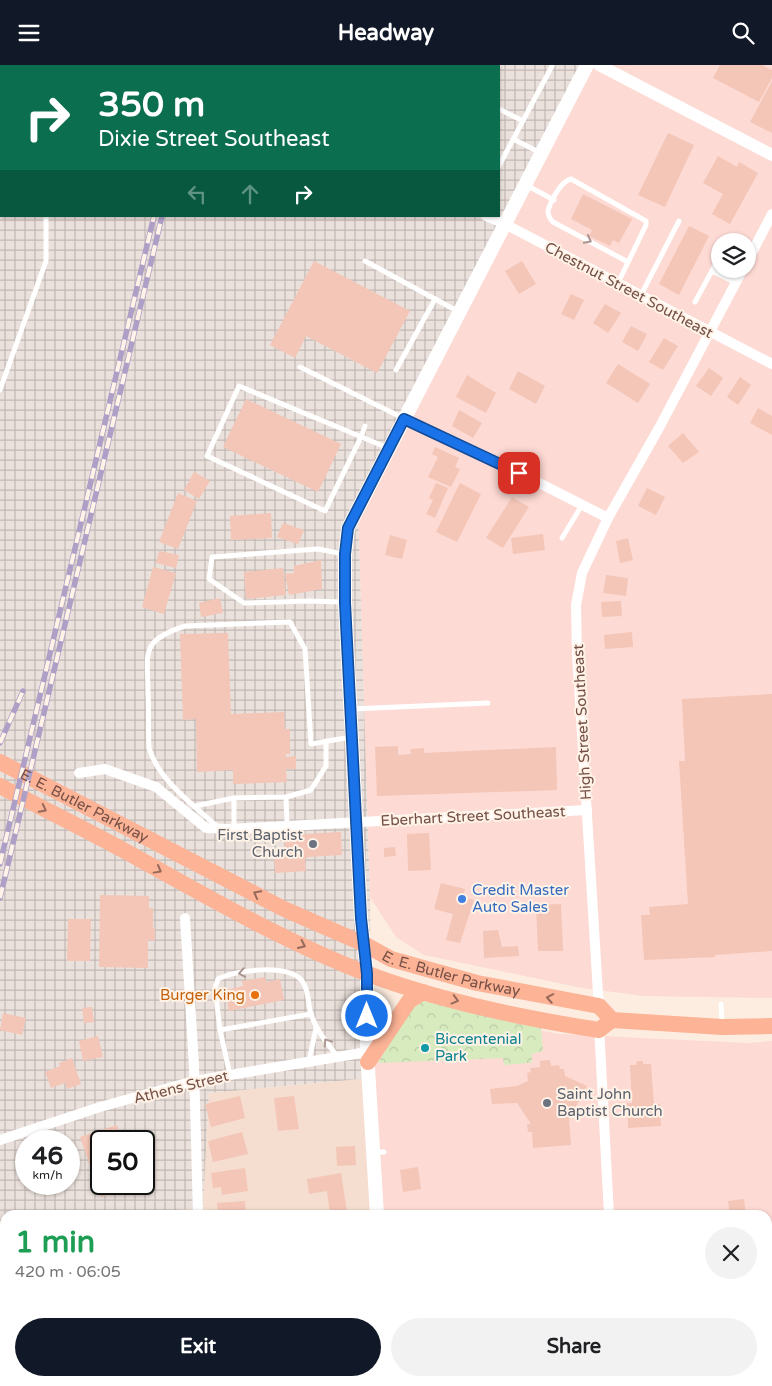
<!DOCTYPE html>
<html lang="en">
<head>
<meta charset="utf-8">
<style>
  :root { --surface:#fff; --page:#f2f2f2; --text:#202124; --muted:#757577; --accent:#111827 }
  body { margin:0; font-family:"Varela Round",sans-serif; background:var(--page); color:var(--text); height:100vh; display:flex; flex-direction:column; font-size:19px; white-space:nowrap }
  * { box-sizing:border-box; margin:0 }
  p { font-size:16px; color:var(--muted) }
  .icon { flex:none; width:28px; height:28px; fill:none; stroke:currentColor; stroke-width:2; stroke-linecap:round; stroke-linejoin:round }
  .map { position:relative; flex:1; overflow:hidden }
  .panel { position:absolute; left:0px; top:1145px; width:772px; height:176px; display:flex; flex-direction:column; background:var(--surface); border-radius:15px 15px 0 0; box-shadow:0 1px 4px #0004 }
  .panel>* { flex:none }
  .guide { position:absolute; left:0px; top:0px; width:500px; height:152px; box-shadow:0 1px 4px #0004; background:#0b6e4f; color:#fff; overflow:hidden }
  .buttons { position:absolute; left:711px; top:168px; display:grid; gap:10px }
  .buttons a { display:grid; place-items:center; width:45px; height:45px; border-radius:50%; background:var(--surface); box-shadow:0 1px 4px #0004; font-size:25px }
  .speed { position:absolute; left:15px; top:1065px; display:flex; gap:10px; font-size:25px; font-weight:700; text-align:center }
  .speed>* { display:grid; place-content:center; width:65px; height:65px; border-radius:50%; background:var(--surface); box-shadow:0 1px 4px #0004; line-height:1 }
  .speed small { font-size:12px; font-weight:400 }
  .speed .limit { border:2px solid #111; border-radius:8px; background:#fff; color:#111 }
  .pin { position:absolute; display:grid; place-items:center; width:42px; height:42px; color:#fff; margin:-21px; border-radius:10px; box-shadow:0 2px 8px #0006 }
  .me { position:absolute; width:55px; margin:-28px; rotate:0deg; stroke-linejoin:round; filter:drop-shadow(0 0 4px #0008) }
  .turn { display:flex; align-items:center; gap:18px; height:105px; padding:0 15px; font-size:22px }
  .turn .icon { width:65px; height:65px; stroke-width:2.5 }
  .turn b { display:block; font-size:35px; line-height:42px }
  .lanes { display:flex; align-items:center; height:48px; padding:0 15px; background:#0003; justify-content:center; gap:25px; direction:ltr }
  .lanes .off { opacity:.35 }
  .round { display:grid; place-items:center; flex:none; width:52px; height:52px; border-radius:26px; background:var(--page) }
  .headline { display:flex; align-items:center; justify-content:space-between; height:85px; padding:0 15px }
  h1 { font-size:30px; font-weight:700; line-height:38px; color:#1e9e55 }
  .cta { display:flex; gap:10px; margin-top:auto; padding:10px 15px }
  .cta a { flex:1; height:58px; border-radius:30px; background:var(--accent); color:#fff; font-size:20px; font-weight:700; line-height:58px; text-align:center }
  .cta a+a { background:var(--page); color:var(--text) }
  header { display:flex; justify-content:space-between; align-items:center; height:65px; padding:0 15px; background:var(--accent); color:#fff; font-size:22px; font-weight:700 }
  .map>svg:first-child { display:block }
  .residential { fill:#f5decf }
  .commercial { fill:#fedad4; fill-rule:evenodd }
  .industrial { fill:url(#industrial-grid); fill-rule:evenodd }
  .park { fill:url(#park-crowns) }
  .building { fill:#f3c6b7 }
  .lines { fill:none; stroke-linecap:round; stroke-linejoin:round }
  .service { stroke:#fff; stroke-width:5 }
  .minor { stroke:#fff; stroke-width:10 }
  .tertiary { stroke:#fff; stroke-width:12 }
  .secondary { stroke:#fff; stroke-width:14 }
  .trunk { stroke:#fcb396; stroke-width:16 }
  .rail-casing { stroke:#ae9fc6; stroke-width:5.5 }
  .rail { stroke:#fff2e7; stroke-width:4; stroke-dasharray:11; stroke-linecap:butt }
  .oneway { stroke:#ac9691 }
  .oneway2 { stroke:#97695b }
  .route-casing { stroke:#114b97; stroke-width:12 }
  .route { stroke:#1a73e8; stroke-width:9 }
  .worship-dot { fill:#6b7280; stroke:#fff2e7; stroke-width:2 }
  .shop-dot { fill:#3f7fe0; stroke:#fff2e7; stroke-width:2 }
  .food-dot { fill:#e8710a; stroke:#fff2e7; stroke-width:2 }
  .culture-dot { fill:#0f9aa8; stroke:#fff2e7; stroke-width:2 }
  .labels { text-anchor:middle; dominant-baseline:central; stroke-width:4; stroke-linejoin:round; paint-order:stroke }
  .street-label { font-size:15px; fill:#755047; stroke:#fff2e7 }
  .worship-label { font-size:15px; fill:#5b616d; stroke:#fff2e7; text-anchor:end }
  .shop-label { font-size:15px; fill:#366cbe; stroke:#fff2e7; text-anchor:start }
  .food-label { font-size:15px; fill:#c56008; stroke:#fff2e7; text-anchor:end }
  .culture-label { font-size:15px; fill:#0d838f; stroke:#fff2e7; text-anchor:start }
</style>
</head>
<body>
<header><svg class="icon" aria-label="menu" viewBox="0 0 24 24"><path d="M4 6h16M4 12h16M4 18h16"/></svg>Headway<svg class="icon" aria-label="search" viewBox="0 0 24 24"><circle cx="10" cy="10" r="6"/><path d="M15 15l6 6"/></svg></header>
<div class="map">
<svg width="772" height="1321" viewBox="0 0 772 1321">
  <defs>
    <pattern id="industrial-grid" width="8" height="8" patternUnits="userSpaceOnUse" patternTransform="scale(1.25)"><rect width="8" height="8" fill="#ebe1dc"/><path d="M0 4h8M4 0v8" fill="none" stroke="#c3b9b4"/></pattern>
    <pattern id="park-crowns" width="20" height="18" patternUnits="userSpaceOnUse" patternTransform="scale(1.25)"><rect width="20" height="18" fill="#d7ebbf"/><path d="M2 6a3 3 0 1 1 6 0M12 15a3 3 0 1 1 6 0" fill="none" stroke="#bccba6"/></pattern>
  </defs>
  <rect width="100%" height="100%" fill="#fdede0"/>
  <g class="residential">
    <path d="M372,1013L379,1150H117L203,1143L209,1028Z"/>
    <path d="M772,1190V1321H93L92,1316H768V1191Z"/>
  </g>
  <g class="commercial">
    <path d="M590,0H772V933L644,931L582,923L424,890L396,872L370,832L358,443ZM720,176H748V204H720Z"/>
    <path d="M419,940L559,969L747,978L772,976V1190L768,1191V1150H379L370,995Z"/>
  </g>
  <path class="industrial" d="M0,0H590L358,443L370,832L372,1013L209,1028L203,1143L117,1150H5V1316H92L93,1321H0ZM1,1H499V151H1ZM26,1076H69V1119H26ZM101,1076H144V1119H101Z"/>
  <path class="park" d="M423,936L541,963L543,986L532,989V997L529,998L504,1000L503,993L379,998V996L408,947Z"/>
  <g class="building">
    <path d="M720,0H762L772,5V13L759,37L713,13Z"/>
    <path d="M772,16V68L750,57Z"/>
    <path d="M668,68L694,80L665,142L638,130Z"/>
    <path d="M718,91L737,102L739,97L758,108L730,159L712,149L723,129L703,118Z"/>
    <path d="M583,129L632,154L619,178L613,175L610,181L589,171L592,165L571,154Z"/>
    <path d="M689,161L709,171L679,230L659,219Z"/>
    <path d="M314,196L410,246L377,308L306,271L295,293L270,280Z"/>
    <path d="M522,196L536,219L519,229L505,206Z"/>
    <path d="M571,229L584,235L574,255L561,249Z"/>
    <path d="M605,239L621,248L608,268L593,258Z"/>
    <path d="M631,261L647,269L638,286L622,277Z"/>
    <path d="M664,273L678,281L663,305L649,297Z"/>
    <path d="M618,299L650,319L638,338L606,318Z"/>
    <path d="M709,303L723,313L711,331L696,321Z"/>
    <path d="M518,306L545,321L536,339L509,324Z"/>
    <path d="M467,310L496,328L486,348L456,332Z"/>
    <path d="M740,312L751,320L738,340L727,332Z"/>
    <path d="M246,334L341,379L318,427L223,382Z"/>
    <path d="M758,343L772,351V370L750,358Z"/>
    <path d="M459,345L482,358L473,373L452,361Z"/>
    <path d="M683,368L699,387L683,398L668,381Z"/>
    <path d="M435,382L459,393L455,402L460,404L451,422L428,412L438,392L432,389Z"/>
    <path d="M194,407L210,416L199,434L184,425Z"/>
    <path d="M436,418L448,423L435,453L426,449L433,435L429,433Z"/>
    <path d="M460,418L481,429L457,477L436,467Z"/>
    <path d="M647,423L665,432L656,450L638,441Z"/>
    <path d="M178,428L197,436L178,484L159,477Z"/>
    <path d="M512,432L529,442L503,483L486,473Z"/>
    <path d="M271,448L272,473L231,475L230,451Z"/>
    <path d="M283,458L304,465L298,479L277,472Z"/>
    <path d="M543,469L545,485L513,489L511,473Z"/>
    <path d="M390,470L407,475L402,494L385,490Z"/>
    <path d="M628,473L633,495L620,498L616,476Z"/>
    <path d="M159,486L179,490L176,503L156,498Z"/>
    <path d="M321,495L322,524L289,530L285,509L294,508V501Z"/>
    <path d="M153,502L176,508L164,549L142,542Z"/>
    <path d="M283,503L286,530L246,534L244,507Z"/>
    <path d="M606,510L628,513L626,531L603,528Z"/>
    <path d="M220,533L223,548L201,552L199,538Z"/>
    <path d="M621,536L622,551L602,552L601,537Z"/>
    <path d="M632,567L633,582L605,584L604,570Z"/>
    <path d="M228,568L231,649L284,647L285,664H290V689H286V692L296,691V704H286L287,717L233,719V705L197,707L196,654L183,655L180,569Z"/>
    <path d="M772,629V886L715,890V892L644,895L641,850H650L649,842L688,839L679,696H685L682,634Z"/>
    <path d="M398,681V690L411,689L410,684L424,683V688L556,682L557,725L377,731L375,682Z"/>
    <path d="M303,766L304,769L341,767L342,790L309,792L305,794L306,806L275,808L274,789L285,788L284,770H287V767Z"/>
    <path d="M429,768L431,805L408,806L407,769Z"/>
    <path d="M395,782L396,791L384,792V783Z"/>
    <path d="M441,818L465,824L463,832L474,835L460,878L446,875L453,849L434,844Z"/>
    <path d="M100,830L149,831V843H153V863H155V876L148,875V903L99,902Z"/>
    <path d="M561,839L563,886H538L536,840Z"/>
    <path d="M68,854H91L90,896H67Z"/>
    <path d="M498,865L502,882L518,881L519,891L484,893L483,866Z"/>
    <path d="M265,912L266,917L280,914L284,935L229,946L225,925L243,921L242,916Z"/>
    <path d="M92,942L94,957L84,958L82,943Z"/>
    <path d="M3,948L26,953L22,970L0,965Z"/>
    <path d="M98,971L103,992L83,996L79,976Z"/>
    <path d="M72,993L81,1019L67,1024L65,1018L51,1023L45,1007L60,1001L59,998Z"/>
    <path d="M550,995L551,1001L559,1000L560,1004H564L565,1011L587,1021L569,1054L571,1080L533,1083L532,1067H528L527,1059H531L517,1038L492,1039L490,1024L517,1021L528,1016L527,1008L531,1007L530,1003L540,1002V996Z"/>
    <path d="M637,996H643V999H651L654,1040L660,1039L661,1061L628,1063L627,1038H632L630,1000H636Z"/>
    <path d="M240,1031L245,1053L211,1062L205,1039Z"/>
    <path d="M294,1031L299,1064L278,1066L274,1033Z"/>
    <path d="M117,1060L122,1076H101V1119H130L131,1123L101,1132L80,1072Z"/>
    <path d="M242,1067L248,1089L213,1097L208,1076Z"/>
    <path d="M355,1081L356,1100L337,1101L336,1082Z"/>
    <path d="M418,1102L421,1124L403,1127L400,1105Z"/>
    <path d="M245,1103L248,1126L222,1130L221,1122L213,1123L211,1108Z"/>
    <path d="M341,1108L347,1147L330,1149L327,1126L309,1129L307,1114Z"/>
    <path d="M744,1134L746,1150H730L728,1136Z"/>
    <path d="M245,1136L246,1150H218L217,1138Z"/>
    <path d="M184,1147V1150H169V1149Z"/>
    <path d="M772,1219V1234H768V1220Z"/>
    <path d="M168,1316H194L195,1321H168Z"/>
    <rect x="437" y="1316" width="27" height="5"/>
    <path d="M582,1316H609V1321H583Z"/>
  </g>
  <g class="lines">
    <g class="service">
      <path d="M473,1L474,0"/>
      <path d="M499,44L523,56"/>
      <path d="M513,74L541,88"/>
      <path d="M499,101L552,1"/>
      <path d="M526,120L554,135"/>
      <path d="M728,176L729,174"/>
      <path d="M365,196L459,247"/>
      <path d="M712,206L736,218"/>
      <path d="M618,218L646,160V156L571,114C561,116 550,137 548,146C548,150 550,154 553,157L628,197"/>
      <path d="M641,230L679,156"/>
      <path d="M695,237L720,191"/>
      <path d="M300,302L403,353"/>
      <path d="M396,305L435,234"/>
      <path d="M0,325L46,196V151"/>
      <path d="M365,361L361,372L325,446L207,391L239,321L388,383"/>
      <path d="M562,473L582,440"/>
      <path d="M343,537L309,536L244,538L209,514L212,492L318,484L344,489"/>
      <path d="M352,644L488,638"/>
      <path d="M286,732L287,760"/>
      <path d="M234,733L286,732L311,725L326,701V676"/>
      <path d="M195,741L234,733V763"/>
      <path d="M219,763C195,741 158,715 149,683C148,665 149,647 148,628C148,588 139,576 185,561L290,557L305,584L311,679L351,672"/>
      <path d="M721,939L722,959"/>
      <path d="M220,965L215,923L218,914C235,905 293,897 304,919C309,928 308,940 311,949C316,965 327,978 337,991"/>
      <path d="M309,996L316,963"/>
      <path d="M230,1010L220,965L311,949"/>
      <path d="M374,1087H384"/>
    </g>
    <g class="minor">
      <path d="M156,1V0"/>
      <path d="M0,130H1"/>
      <path d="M486,151L505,159L772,299"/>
      <path d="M748,195L772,149"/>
      <path d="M404,354L504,400L608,453"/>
      <path d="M79,708L105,704L156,722L206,763L229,764L587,745"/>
      <path d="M185,853L194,1001L198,1150"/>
      <path d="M599,944L577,588L576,540L582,508L608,453L659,363L743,204"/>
      <path d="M599,961L609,1150"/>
      <path d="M0,1075L100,1042L194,1016L367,987"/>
      <path d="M768,1189L772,1188"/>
      <path d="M206,1316V1321"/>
      <path d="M619,1316V1321"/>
    </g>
    <path class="tertiary" d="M599,0L772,90"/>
    <g class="secondary">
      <path d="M377,1150L367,987V909L361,853L345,538V489L348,463L587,0"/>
      <path d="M386,1316V1321"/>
    </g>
    <g class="trunk">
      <path id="s1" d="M0,697L284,844L364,879L391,894L477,918L599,941L612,955L722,962L772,961"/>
      <path d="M0,721C47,746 95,769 141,795C215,836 289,879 368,909C442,937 522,953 599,965L612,955"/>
      <path d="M368,997L409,936L423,927"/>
    </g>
    <g class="rail-casing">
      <g id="rail">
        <path d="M189,1V0"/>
        <path d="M197,1L198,0"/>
        <path d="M206,1V0"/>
        <path d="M0,678L23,626"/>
        <path d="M0,799L154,151"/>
        <path d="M0,833L162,151"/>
      </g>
    </g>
    <use href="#rail" class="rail"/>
  </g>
  <defs><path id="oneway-chevron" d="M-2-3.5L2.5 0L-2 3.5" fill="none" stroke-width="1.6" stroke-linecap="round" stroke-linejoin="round" transform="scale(1.25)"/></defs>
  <g class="oneway">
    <use href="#oneway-chevron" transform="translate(588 175) rotate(28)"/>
    <use href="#oneway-chevron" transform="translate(242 908) rotate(169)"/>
    <use href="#oneway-chevron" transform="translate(327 977) rotate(-124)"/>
  </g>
  <g class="oneway2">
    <use href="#oneway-chevron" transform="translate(43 744) rotate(27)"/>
    <use href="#oneway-chevron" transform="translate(158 805) rotate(29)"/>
    <use href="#oneway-chevron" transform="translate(257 829) rotate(-152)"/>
    <use href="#oneway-chevron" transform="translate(302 880) rotate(25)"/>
    <use href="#oneway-chevron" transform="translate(550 933) rotate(-170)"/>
    <use href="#oneway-chevron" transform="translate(455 935) rotate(15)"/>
  </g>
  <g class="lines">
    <g class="route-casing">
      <path id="route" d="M367,951V909L361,853L345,538V489L348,463L404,354L519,408"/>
    </g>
    <use href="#route" class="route"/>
  </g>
  <g class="worship-dot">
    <circle cx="313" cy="779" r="5"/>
    <circle cx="547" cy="1038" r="5"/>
  </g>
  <circle class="shop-dot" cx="462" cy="834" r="5"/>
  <circle class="food-dot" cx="255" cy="930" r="5"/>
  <circle class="culture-dot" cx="425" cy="983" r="5"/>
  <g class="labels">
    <g class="street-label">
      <text transform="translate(629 225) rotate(28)">Chestnut Street Southeast</text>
      <text transform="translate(582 657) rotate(-93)">High Street Southeast</text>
      <text stroke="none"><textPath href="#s1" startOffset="95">E. E. Butler Parkway</textPath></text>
      <text transform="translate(473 751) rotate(-3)">Eberhart Street Southeast</text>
      <text stroke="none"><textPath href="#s1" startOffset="500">E. E. Butler Parkway</textPath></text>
      <text transform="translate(181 1022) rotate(-14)">Athens Street</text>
    </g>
    <g class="worship-label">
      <text x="303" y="770">First Baptist<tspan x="303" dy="17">Church</tspan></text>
      <text x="557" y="1029" text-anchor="start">Saint John<tspan x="557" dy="17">Baptist Church</tspan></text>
    </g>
    <g class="shop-label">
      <text x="472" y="825">Credit Master<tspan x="472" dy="17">Auto Sales</tspan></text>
    </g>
    <g class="food-label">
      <text x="245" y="930">Burger King</text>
    </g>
    <g class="culture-label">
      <text x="435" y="974">Biccentenial<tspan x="435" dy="17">Park</tspan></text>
    </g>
  </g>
</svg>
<div class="buttons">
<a><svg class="icon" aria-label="layers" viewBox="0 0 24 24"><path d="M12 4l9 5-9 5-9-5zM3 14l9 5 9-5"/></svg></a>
</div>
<div class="speed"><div>46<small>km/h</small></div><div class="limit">50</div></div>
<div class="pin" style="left:519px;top:408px;background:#d93025"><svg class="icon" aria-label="arrive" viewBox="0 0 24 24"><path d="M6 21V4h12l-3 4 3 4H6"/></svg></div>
<svg class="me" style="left:367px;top:951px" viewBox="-20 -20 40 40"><circle r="17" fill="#1a73e8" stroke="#fff" stroke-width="3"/><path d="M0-11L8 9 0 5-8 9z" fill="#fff"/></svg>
<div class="guide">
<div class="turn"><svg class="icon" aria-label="right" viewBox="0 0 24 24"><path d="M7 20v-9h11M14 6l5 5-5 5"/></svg><div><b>350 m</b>Dixie Street Southeast</div></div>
<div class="lanes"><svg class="icon off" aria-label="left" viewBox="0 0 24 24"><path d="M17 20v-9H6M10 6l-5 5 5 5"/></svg><svg class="icon off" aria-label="ahead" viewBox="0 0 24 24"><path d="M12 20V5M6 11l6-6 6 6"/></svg><svg class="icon" aria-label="right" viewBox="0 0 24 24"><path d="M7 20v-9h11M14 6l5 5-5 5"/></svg></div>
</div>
<section class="panel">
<div class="headline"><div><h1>1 min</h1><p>420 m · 06:05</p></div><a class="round"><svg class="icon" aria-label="close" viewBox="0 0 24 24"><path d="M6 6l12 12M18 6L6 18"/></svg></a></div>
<div class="cta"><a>Exit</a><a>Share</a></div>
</section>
</div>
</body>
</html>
